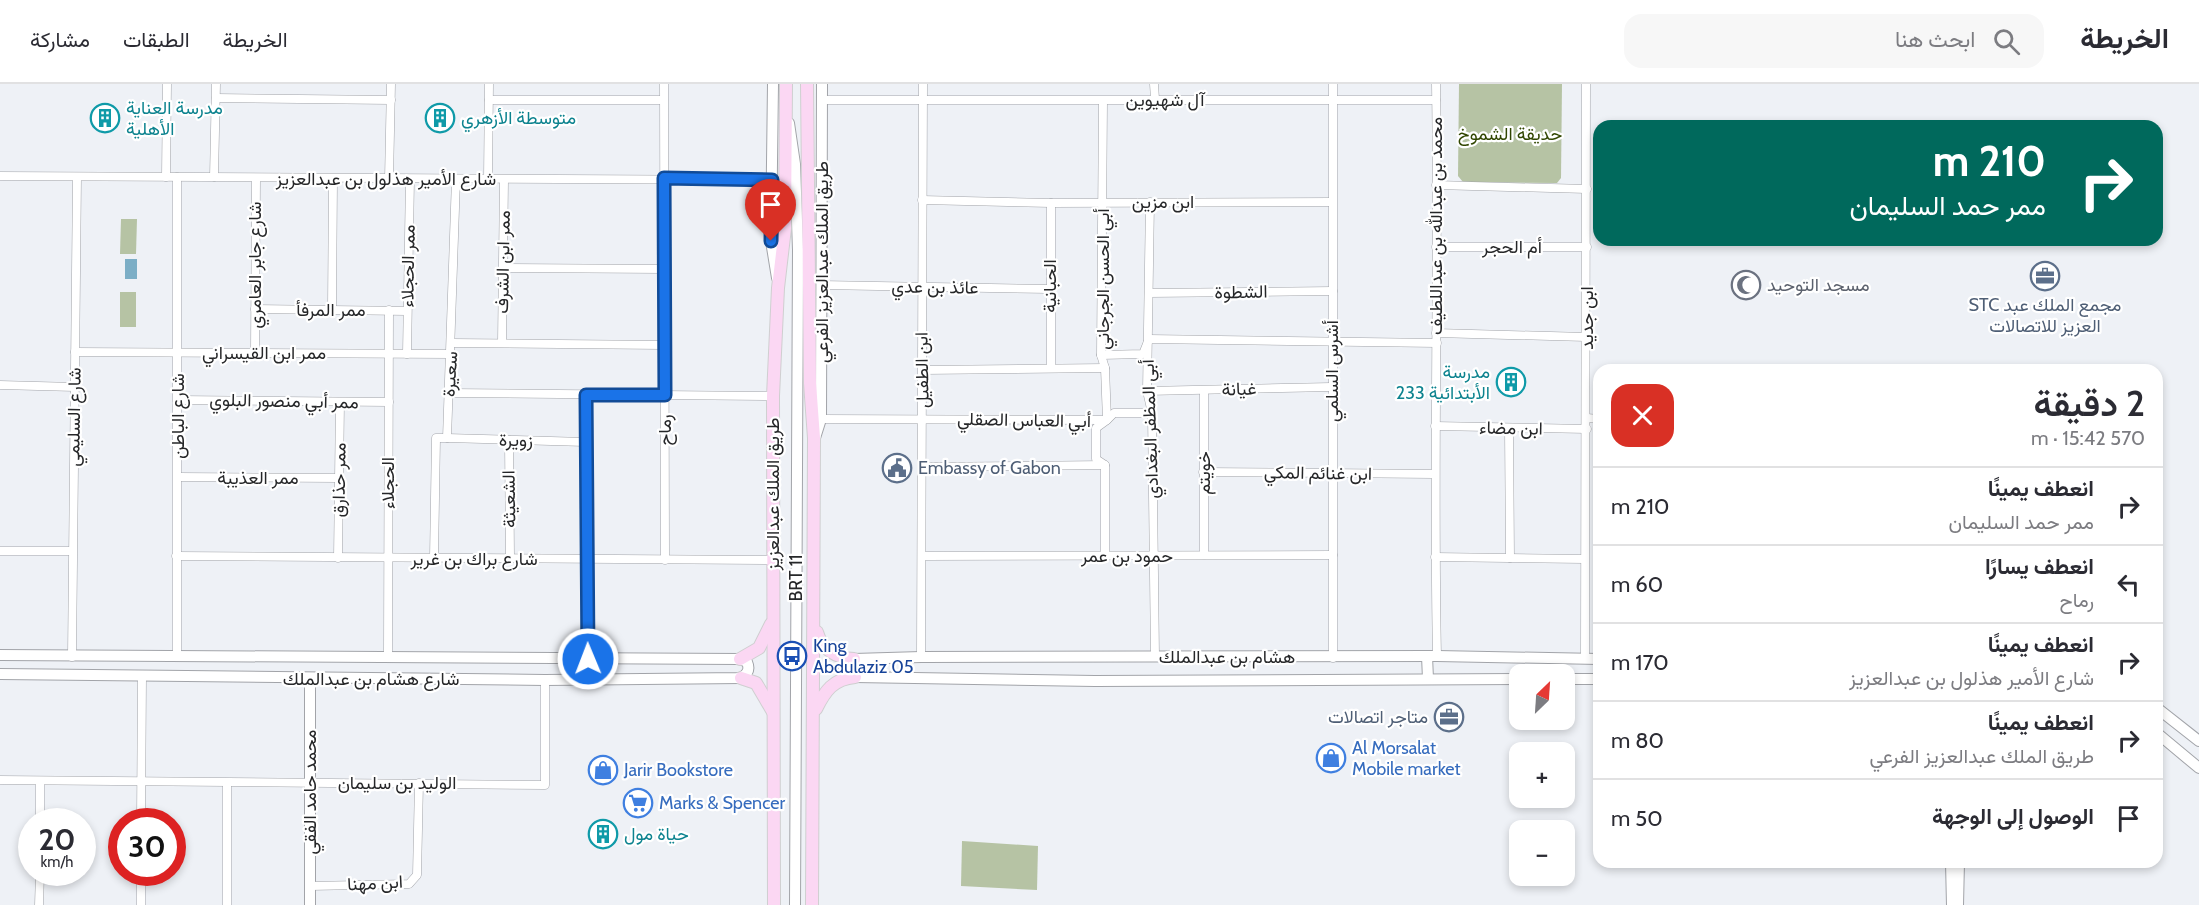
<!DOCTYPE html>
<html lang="ar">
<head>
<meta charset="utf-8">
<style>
  :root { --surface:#fff; --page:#f7f7f7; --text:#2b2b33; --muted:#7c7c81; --line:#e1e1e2 }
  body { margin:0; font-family:Cabin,Vazirmatn,sans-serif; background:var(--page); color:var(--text); direction:rtl; height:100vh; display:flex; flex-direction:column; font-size:22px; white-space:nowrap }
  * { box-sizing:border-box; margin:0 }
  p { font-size:20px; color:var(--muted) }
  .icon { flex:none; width:33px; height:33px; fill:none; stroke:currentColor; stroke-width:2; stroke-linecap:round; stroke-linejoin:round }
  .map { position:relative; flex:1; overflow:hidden; direction:ltr }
  .panel { position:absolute; left:1593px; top:280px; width:570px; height:504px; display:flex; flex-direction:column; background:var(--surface); border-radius:18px; box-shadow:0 3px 9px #0003; direction:rtl }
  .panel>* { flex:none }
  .banner { position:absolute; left:1593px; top:36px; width:570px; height:126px; border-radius:18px; box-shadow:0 3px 9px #0003; direction:rtl; background:#00695c; color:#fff; overflow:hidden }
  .needle { width:39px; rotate:25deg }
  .tools { position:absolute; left:1509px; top:580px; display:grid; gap:12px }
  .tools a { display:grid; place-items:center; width:66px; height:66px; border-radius:12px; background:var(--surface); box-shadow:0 3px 9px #0003; font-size:30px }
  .speed { position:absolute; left:18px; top:724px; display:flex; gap:12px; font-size:30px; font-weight:700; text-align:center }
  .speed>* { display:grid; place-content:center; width:78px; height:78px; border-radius:50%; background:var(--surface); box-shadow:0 3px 9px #0003; line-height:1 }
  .speed small { font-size:15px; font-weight:400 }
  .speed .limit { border:9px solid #d22; background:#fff; color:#111 }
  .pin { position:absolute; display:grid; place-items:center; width:51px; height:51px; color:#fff; margin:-62px -26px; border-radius:50% 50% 50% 0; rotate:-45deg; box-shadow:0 0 6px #0007 }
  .pin .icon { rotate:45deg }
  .me { position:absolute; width:66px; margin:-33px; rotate:359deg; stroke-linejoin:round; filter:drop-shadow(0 0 4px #0008) }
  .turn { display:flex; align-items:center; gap:21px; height:126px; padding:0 18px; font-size:27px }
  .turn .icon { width:78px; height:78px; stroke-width:2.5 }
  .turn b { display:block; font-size:42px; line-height:51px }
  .round { display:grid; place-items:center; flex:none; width:63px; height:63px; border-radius:18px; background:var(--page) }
  .summary { display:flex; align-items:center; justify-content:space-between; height:102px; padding:0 18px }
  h1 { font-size:36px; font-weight:600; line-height:45px }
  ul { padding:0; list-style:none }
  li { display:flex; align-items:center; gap:18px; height:78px; padding:0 18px; border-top:2px solid var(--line) }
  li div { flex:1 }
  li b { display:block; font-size:22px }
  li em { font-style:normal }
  header { display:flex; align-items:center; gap:36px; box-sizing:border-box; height:84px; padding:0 30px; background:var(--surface); border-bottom:2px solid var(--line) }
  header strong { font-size:28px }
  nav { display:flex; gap:33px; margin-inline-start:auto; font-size:21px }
  .search { width:420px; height:54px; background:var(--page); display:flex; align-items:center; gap:15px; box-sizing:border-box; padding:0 21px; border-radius:18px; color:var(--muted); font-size:22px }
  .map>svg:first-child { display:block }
  .green { fill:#b6c3a4 }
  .water { fill:#7caec6 }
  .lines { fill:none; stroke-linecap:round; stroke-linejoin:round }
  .minor-casing { stroke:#a2a4a9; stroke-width:9 }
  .tertiary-casing { stroke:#a2a4a9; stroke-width:12 }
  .secondary-casing { stroke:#a2a4a9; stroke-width:12 }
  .primary-casing { stroke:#cfcfd0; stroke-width:14 }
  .minor { stroke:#fff; stroke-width:8 }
  .tertiary { stroke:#fff; stroke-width:10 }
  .secondary { stroke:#fff; stroke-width:10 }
  .primary { stroke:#fbd7f3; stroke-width:12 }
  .route-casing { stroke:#114b97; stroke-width:15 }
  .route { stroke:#1a73e8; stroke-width:10 }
  .labels { text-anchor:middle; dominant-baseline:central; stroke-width:4.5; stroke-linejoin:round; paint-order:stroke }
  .street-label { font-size:18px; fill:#262729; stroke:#fff }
  .culture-label { font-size:18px; fill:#0d838f; stroke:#fff; text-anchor:start }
  .park-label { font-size:18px; fill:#314600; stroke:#fff }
  .worship-label { font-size:18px; fill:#5b616d; stroke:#fff; text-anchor:start }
  .service-label { font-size:18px; fill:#4e5e75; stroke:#fff }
  .transit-label { font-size:18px; fill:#164399; stroke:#fff; text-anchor:start }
  .shop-label { font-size:18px; fill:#366cbe; stroke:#fff; text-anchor:start }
</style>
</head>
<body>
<header>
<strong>الخريطة</strong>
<div class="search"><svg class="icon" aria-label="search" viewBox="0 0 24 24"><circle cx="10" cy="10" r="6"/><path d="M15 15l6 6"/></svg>ابحث هنا</div>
<nav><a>الخريطة</a><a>الطبقات</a><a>مشاركة</a></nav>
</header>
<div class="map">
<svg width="2199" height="821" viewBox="0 0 2199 821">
  <rect width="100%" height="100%" fill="#eef1f6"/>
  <g class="green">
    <path d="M1459,0H1562L1561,94L1557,99L1463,98L1458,92Z"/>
    <path d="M121,135H137L136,170H120Z"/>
    <rect x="120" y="208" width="16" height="35"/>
    <path d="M962,757L1038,762L1037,806L961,802Z"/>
  </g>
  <rect class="water" x="125" y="175" width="12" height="20"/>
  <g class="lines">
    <g class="minor-casing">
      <g id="minor">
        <path d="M664,0L665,476"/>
        <path d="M1154,0L1155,15"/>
        <path d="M1436,0C1439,191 1433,381 1437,572"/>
        <path d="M216,14L391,16"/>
        <path d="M489,16H663"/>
        <path d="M822,16H1436"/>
        <path d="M1103,17L1101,271L1105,284L1107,336L1096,344V375L1105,381V472"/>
        <path d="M0,92L772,96"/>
        <path d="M166,93L167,0"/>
        <path d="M214,93L216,0"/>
        <path d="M389,95L391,0"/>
        <path d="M488,95L489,0"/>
        <path d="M1436,101L1587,105"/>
        <path d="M922,116L1051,119L1332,118"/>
        <path d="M1150,118L1147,307L1152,329L1155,572"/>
        <path d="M1051,119V284"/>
        <path d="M1436,163H1587"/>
        <path d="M503,184L664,185"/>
        <path d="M821,201L1050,205"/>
        <path d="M1149,209L1333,207"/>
        <path d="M255,225L407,227"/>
        <path d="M332,226L333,95"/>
        <path d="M1436,249L1586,253"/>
        <path d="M452,259L663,261"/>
        <path d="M502,259L504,96"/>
        <path d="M75,268L452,270"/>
        <path d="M255,269L256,94"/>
        <path d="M407,270L410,95"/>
        <path d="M1101,271L1143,270L1149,255L1437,259"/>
        <path d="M923,286L1105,284"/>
        <path d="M0,301L75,303"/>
        <path d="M1147,307L1331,303"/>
        <path d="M448,309L773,312"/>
        <path d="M586,311L588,575"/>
        <path d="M178,316L389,318"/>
        <path d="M1587,334L1599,335"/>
        <path d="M821,335L1107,336L1114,329H1152"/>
        <path d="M1435,342L1587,345"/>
        <path d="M1509,345L1510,474"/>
        <path d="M447,354L585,358"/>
        <path d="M509,356L510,474"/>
        <path d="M922,383L1105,381"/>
        <path d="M1203,388L1434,390"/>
        <path d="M178,393L339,394"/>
        <path d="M0,467H72"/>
        <path d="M1204,471V307"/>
        <path d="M176,472L773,476"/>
        <path d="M922,472L1333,471"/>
        <path d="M1435,473L1584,475"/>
        <path d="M338,474L340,318"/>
        <path d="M434,474L436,354H447L456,95"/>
        <path d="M177,571V93"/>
        <path d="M388,571L389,226"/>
        <path d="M72,573L77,93"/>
        <path d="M921,573L923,0"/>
        <path d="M1333,574V0"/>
        <path d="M1585,575L1586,0"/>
        <path d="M0,696L545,701V596"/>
        <path d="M227,699V821"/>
        <path d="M40,738V697"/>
        <path d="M141,738L142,592"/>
        <path d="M141,789V821"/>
        <path d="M310,802L409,800L417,791L419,699"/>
        <path d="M39,821L40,789"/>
      </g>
    </g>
    <g class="tertiary-casing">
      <g id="tertiary">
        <path d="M773,0L771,157L777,194"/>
        <path d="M815,354L821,335L822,0"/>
        <path d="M0,571L740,575L747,578C750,585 748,590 741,594L545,596L0,590"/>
        <path d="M1427,572L1428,595"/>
        <path d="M1520,595L1095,597L855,593L848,590L844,584L847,578L854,575L921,573L1437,572L1599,575"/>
        <path d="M1564,595H1599"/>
        <path d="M2157,624L2199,657"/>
        <path d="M2157,649L2199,684"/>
        <path d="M1951,778L1952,821"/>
        <path d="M310,821V595"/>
        <path d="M1958,821L1959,778"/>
      </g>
    </g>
    <g class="secondary-casing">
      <path id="secondary" d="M789,39L795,80L798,166L795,821"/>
    </g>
    <g class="primary-casing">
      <g id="primary">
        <path d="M807,0L810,299L814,354L812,821"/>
        <path d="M817,548C822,566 837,574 854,575"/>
        <path d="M740,575L759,564L771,540"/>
        <path d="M741,594L756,599L773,628"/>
        <path d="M816,625C825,607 833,595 855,593"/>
        <path d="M774,821L773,312L778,204L785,144L786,0"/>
      </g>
    </g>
    <use href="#minor" class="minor"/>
    <use href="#tertiary" class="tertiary"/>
    <use href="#secondary" class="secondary"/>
    <use href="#primary" class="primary"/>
  </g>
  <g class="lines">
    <g class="route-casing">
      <path id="route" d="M588,575L586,311H665L664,94L772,96L771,157"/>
    </g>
    <use href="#route" class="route"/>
  </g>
  <defs>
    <g id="building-ring" transform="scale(1.5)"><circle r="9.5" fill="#fff" stroke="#0f9aa8" stroke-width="1.5"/><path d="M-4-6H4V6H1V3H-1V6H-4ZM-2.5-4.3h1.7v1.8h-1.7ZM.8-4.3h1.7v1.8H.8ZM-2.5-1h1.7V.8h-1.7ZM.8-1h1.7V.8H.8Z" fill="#0f9aa8"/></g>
    <g id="office-ring" transform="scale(1.5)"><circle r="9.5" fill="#fff" stroke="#5c6f8a" stroke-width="1.5"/><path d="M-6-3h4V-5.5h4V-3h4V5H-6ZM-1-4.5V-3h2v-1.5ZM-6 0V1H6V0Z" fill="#5c6f8a"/></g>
    <g id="mosque-ring" transform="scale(1.5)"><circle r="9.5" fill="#fff" stroke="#6b7280" stroke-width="1.5"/><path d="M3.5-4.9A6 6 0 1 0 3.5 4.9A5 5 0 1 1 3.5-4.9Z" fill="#6b7280"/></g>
    <g id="civic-ring" transform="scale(1.5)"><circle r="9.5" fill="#fff" stroke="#5c6f8a" stroke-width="1.5"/><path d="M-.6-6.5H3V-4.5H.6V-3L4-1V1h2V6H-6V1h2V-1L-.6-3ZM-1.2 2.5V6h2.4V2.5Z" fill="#5c6f8a"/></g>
    <g id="bus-ring" transform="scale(1.5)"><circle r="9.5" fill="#fff" stroke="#1a4fb4" stroke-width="1.5"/><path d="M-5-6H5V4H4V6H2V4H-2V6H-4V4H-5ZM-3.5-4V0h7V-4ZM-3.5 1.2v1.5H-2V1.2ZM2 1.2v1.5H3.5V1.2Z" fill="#1a4fb4"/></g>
    <g id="shop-ring" transform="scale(1.5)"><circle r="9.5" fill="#fff" stroke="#3f7fe0" stroke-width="1.5"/><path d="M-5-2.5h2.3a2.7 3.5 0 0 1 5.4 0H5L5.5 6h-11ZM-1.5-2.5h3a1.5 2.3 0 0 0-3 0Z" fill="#3f7fe0"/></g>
    <g id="supermarket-ring" transform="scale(1.5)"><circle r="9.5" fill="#fff" stroke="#3f7fe0" stroke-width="1.5"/><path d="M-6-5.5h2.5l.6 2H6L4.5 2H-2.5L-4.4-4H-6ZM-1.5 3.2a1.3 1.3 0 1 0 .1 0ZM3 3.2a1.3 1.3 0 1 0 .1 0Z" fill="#3f7fe0"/></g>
  </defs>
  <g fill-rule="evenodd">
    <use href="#building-ring" x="105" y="34"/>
    <use href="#building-ring" x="440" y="34"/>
    <use href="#office-ring" x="2045" y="192"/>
    <use href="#mosque-ring" x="1746" y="201"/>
    <use href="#building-ring" x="1511" y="298"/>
    <use href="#civic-ring" x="897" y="384"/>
    <use href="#bus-ring" x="792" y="572"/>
    <use href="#office-ring" x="1449" y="633"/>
    <use href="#shop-ring" x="1331" y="674"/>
    <use href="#shop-ring" x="603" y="686"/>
    <use href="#supermarket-ring" x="638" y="719"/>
    <use href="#building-ring" x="603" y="750"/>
  </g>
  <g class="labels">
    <g class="street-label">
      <text x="1165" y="16">آل شهيوين</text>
      <text x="386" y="95">شارع الأمير هذلول بن عبدالعزيز</text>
      <text x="1163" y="118">ابن مزين</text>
      <text transform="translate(1436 142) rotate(-90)">محمد بن عبدالله بن عبداللطيف</text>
      <text x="1512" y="163">أم الحجر</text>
      <text transform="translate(503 178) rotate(-89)">ممر ابن الشرف</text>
      <text transform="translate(822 178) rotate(-90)">طريق الملك عبدالعزيز الفرعي</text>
      <text transform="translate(255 181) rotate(-90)">شارع جابر العامري</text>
      <text transform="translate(408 182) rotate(-89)">ممر الحجلاء</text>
      <text transform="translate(1103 195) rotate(-90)">أبي الحسن الجرجاني</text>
      <text transform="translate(1050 202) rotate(-90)">الحبانية</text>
      <text transform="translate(935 203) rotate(1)">عائذ بن عدي</text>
      <text transform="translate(1241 208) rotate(-1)">الشطوة</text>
      <text x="331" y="226">ممر المرفأ</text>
      <text transform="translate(1587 234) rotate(-90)">ابن جديد</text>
      <text x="264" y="269">ممر ابن القيسراني</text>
      <text transform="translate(922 286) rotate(-91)">ابن الطفيل</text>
      <text transform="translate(1332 287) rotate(-90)">أشرس السلمي</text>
      <text transform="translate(450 290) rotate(-86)">سعيرة</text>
      <text transform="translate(1239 305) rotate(-2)">غيانة</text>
      <text transform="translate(284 317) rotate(1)">ممر أبي منصور البلوي</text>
      <text transform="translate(178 332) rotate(-90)">شارع الباطن</text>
      <text transform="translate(74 333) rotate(-89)">شارع السليمي</text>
      <text transform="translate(1024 336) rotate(1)">أبي العباس الصقلي</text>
      <text transform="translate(1511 344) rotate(1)">ابن مضاء</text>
      <text transform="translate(1150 345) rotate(-92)">أبي المظفر البغدادي</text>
      <text transform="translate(665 346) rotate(-90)">رماح</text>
      <text transform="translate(516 356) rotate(1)">زويرة</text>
      <text transform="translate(1204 389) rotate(-90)">خويتم</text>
      <text transform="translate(1318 389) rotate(1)">ابن غنائم المكي</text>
      <text x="258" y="394">ممر العذيبة</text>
      <text transform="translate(339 396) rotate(-89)">ممر حذارق</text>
      <text transform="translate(388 399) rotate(-90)">الحجلاء</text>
      <text transform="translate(773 410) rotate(-90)">طريق الملك عبدالعزيز</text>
      <text transform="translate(509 415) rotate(-91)">الشعيثة</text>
      <text x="1127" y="472">حمود بن عمر</text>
      <text x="474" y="475">شارع براك بن غرير</text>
      <text transform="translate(796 494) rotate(-90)">BRT 11</text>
      <text x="1227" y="573">هشام بن عبدالملك</text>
      <text x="371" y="595">شارع هشام بن عبدالملك</text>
      <text x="397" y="699">الوليد بن سليمان</text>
      <text transform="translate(310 708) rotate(-90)">محمد حامد الفقي</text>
      <text transform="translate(375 799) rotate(-3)">ابن مهنا</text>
    </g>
    <g class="culture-label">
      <text x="126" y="24">مدرسة العناية<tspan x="126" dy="21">الأهلية</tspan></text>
      <text x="461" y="34">متوسطة الأزهري</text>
      <text x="1490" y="288" text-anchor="end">مدرسة<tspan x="1490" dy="21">الأبتدائية 233</tspan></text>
      <text x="624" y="750">حياة مول</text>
    </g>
    <g class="park-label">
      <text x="1510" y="50">حديقة الشموخ</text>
    </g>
    <g class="worship-label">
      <text x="1767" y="201">مسجد التوحيد</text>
    </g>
    <g class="service-label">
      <text x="2045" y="221">STC مجمع الملك عبد<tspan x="2045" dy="21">العزيز للاتصالات</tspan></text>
      <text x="918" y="384" text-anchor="start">Embassy of Gabon</text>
      <text x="1428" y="633" text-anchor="end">متاجر اتصالات</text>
    </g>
    <g class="transit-label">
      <text x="813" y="562">King<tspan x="813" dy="21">Abdulaziz 05</tspan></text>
    </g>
    <g class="shop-label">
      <text x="1352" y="664">Al Morsalat<tspan x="1352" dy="21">Mobile market</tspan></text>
      <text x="624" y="686">Jarir Bookstore</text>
      <text x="659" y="719">Marks &amp; Spencer</text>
    </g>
  </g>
</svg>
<div class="tools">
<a><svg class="needle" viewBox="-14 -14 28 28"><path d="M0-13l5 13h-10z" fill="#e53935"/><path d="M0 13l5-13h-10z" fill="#7c7c81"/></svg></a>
<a>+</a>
<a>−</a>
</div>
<div class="speed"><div>20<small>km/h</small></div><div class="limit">30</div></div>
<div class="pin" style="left:771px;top:157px;background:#d93025"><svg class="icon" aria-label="arrive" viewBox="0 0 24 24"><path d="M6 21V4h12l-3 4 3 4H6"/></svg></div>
<svg class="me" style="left:588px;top:575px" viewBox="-20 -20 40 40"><circle r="17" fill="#1a73e8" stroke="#fff" stroke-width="3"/><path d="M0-11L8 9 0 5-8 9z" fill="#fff"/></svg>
<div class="banner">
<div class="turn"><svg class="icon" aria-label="right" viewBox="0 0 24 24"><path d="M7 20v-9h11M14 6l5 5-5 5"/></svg><div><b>210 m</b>ممر حمد السليمان</div></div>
</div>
<section class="panel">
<div class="summary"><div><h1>2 دقيقة</h1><p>570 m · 15:42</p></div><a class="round" style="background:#d93025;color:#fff"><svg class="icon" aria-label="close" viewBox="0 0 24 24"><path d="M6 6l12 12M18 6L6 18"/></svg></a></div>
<ul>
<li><svg class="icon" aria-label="right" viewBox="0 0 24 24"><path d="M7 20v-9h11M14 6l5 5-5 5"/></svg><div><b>انعطف يمينًا</b><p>ممر حمد السليمان</p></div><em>210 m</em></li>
<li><svg class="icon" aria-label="left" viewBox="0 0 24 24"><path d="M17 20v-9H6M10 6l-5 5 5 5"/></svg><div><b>انعطف يسارًا</b><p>رماح</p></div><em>60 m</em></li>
<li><svg class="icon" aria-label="right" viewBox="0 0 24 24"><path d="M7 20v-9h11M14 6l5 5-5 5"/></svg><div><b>انعطف يمينًا</b><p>شارع الأمير هذلول بن عبدالعزيز</p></div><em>170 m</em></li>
<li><svg class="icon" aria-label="right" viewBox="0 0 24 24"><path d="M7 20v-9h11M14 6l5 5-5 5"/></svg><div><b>انعطف يمينًا</b><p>طريق الملك عبدالعزيز الفرعي</p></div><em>80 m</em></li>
<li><svg class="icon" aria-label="arrive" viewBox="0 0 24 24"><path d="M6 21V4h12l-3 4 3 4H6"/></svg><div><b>الوصول إلى الوجهة</b></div><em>50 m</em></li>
</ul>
</section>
</div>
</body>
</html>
